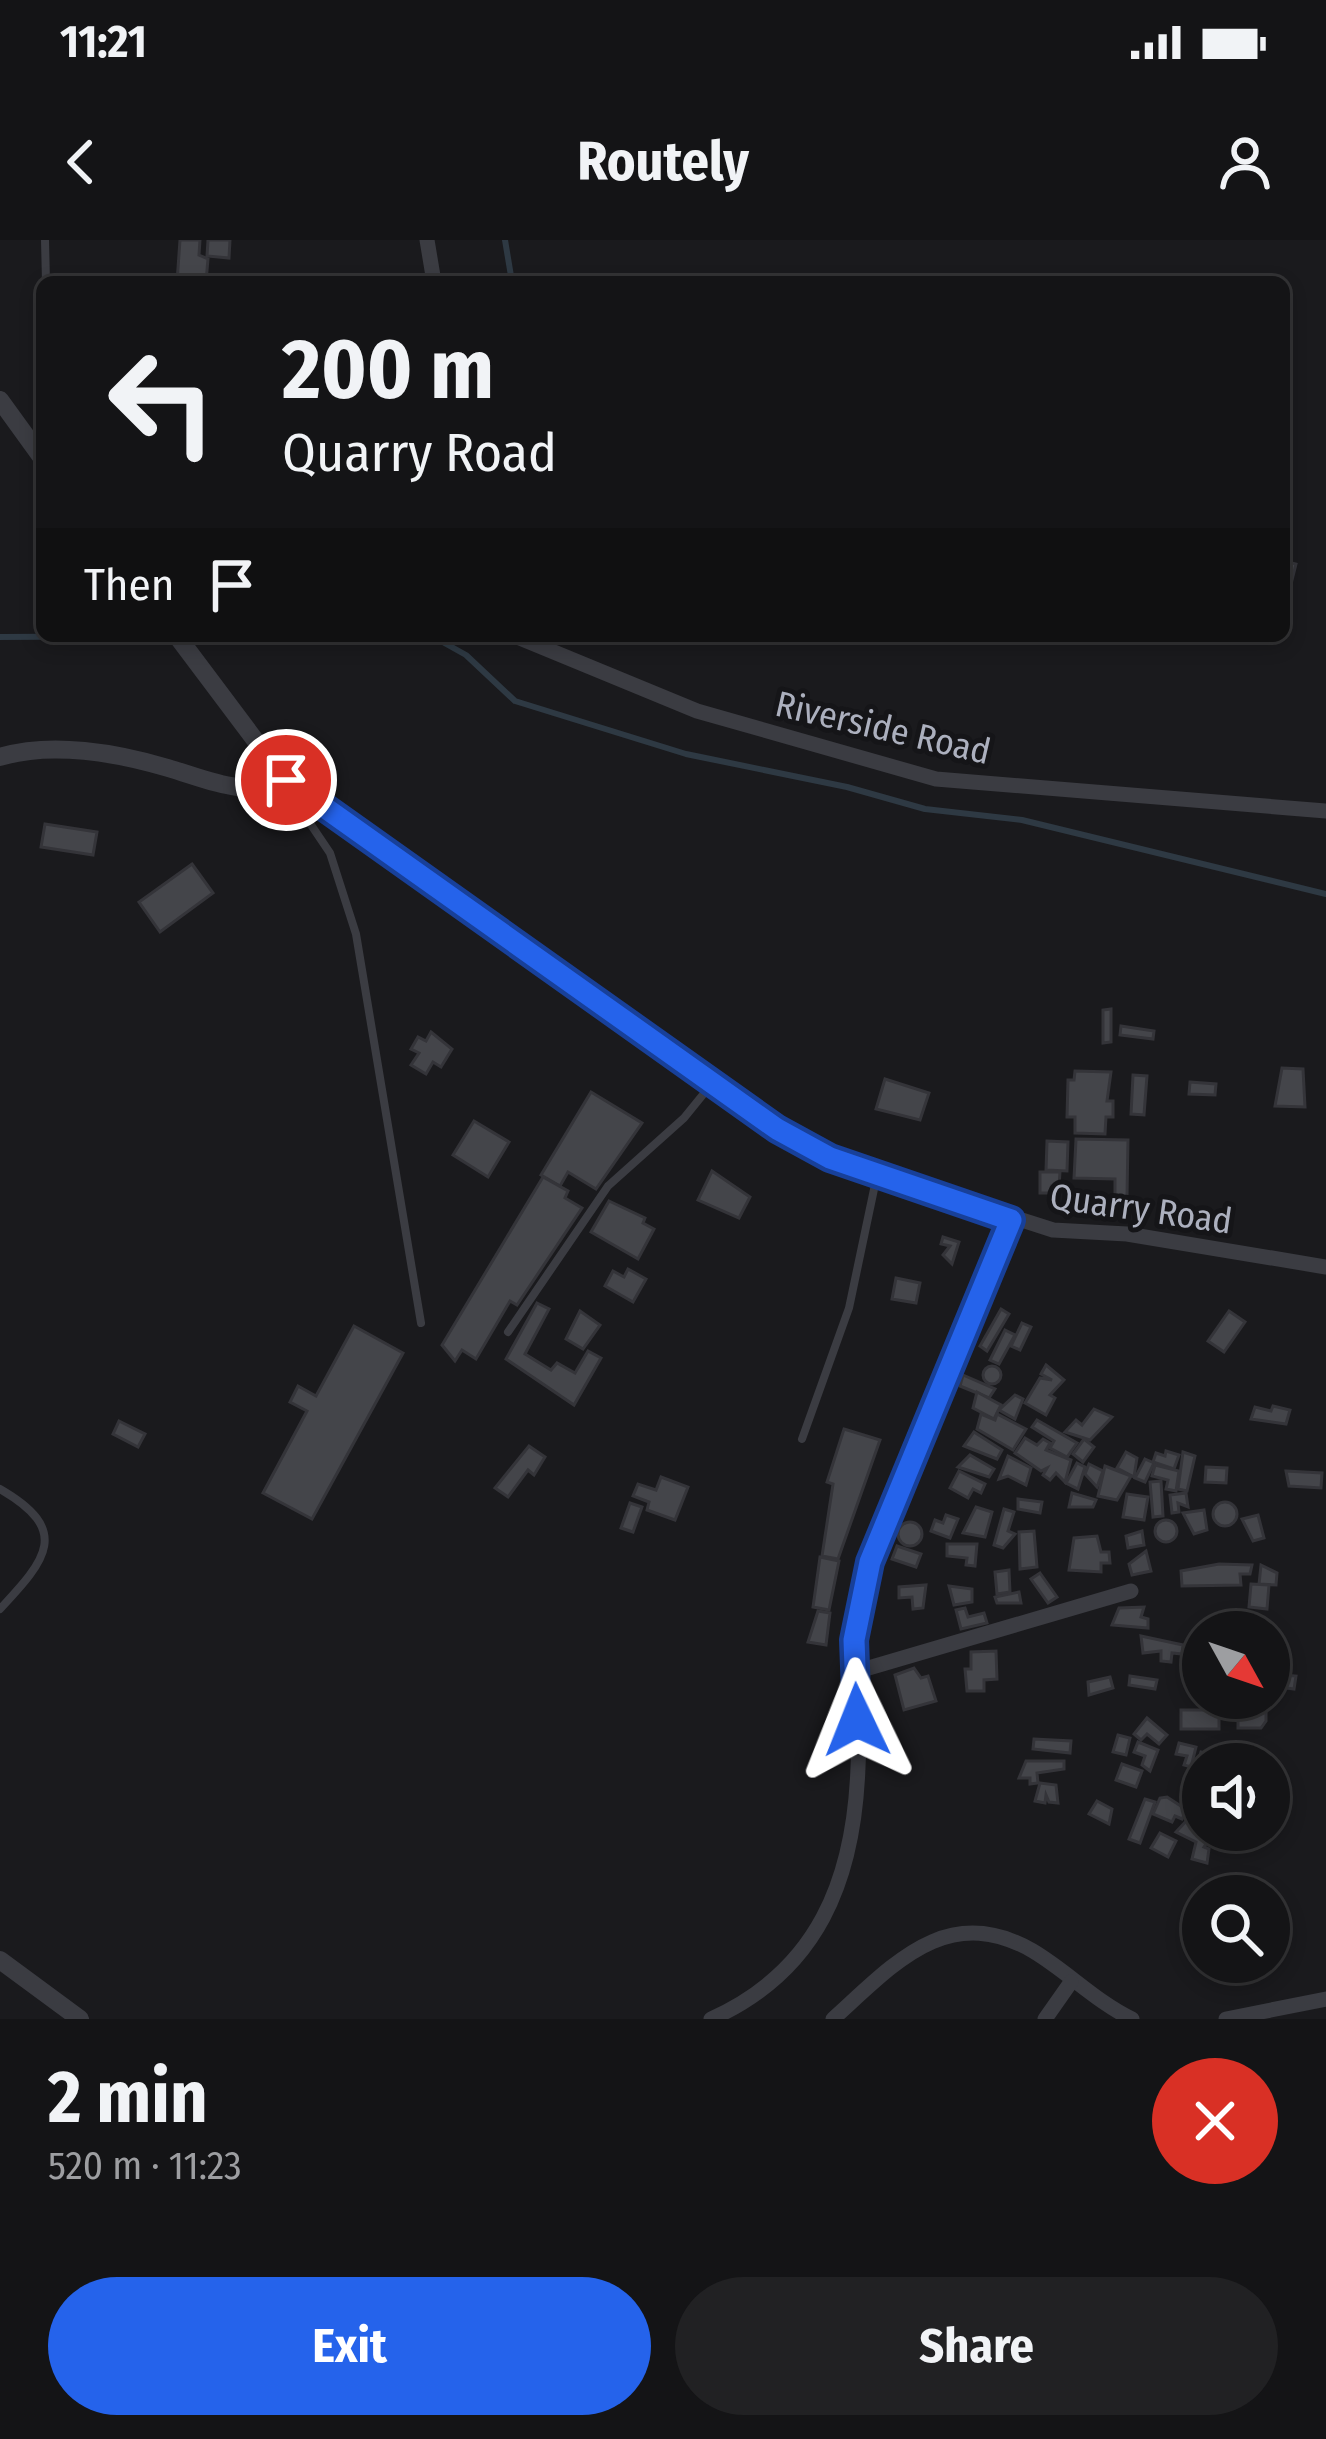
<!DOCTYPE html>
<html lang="en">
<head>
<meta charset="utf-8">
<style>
  :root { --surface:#141416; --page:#212123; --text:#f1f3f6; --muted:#9d9ea1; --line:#333335; --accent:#2563eb }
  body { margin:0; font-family:"Fira Sans Condensed",sans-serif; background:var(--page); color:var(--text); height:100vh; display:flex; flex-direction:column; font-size:45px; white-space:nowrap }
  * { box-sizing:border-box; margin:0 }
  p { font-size:39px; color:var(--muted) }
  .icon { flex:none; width:66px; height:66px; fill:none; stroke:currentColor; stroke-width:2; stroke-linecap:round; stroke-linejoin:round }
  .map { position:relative; height:1779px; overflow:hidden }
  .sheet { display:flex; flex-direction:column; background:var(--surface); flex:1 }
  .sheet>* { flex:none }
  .banner { position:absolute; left:36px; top:36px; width:1254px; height:366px; border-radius:18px; box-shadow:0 6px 18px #0003,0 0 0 3px var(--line); background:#141416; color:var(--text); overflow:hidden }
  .needle { width:78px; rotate:130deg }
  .buttons { position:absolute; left:1182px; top:1371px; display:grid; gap:24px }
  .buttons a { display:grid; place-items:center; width:108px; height:108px; border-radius:50%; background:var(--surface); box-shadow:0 6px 18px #0003,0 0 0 3px var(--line); font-size:60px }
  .pin { position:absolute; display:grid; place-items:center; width:102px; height:102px; color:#fff; margin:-51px; border:6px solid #fff; border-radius:50%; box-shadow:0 3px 12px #0007 }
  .me { position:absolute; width:132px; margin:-66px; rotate:358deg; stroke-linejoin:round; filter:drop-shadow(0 0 9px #0008) }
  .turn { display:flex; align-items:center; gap:42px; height:252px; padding:0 48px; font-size:54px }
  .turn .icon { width:156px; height:156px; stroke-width:2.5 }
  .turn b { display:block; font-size:84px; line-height:102px }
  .then { display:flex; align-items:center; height:114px; padding:0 48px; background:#0003; gap:24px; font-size:45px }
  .round { display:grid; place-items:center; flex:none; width:126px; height:126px; border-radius:63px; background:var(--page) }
  .headline { display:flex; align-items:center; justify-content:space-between; height:204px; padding:0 48px }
  h1 { font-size:72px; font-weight:700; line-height:90px }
  .primary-button { display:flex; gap:24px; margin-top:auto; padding:24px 48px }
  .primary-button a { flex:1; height:138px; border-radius:72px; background:var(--accent); color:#fff; font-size:48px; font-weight:700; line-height:138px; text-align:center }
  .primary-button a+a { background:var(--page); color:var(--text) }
  .status { display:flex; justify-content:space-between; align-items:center; height:84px; padding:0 60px; background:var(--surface); direction:ltr }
  .status svg { height:33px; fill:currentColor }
  header { display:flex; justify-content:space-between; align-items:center; height:156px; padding:0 48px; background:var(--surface); font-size:54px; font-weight:700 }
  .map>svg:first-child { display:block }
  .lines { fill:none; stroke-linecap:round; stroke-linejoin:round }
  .stream { stroke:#2e3943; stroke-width:6 }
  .building { fill:#44454a; stroke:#343439; stroke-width:3 }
  .service { stroke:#3b3c42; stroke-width:8 }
  .minor { stroke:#3b3c42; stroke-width:15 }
  .tertiary { stroke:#3b3c42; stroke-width:18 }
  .route-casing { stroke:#184099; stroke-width:30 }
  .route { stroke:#2563eb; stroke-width:21 }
  .labels { text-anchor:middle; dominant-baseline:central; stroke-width:10; stroke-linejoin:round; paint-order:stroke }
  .street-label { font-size:36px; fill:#acb0be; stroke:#151518 }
</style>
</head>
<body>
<div class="status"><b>11:21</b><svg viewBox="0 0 49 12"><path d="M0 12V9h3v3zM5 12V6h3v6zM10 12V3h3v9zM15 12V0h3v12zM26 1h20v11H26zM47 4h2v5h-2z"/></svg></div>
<header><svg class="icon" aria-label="back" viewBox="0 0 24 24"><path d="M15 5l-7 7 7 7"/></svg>Routely<svg class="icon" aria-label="person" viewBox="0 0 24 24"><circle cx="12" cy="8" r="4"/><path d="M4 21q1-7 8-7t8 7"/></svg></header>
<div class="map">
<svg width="1326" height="1779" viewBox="0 0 1326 1779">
  <rect width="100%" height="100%" fill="#1a1a1d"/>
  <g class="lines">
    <g class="stream">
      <path d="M505,0L512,42"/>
      <path d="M432,396L466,415L515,461L686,514L847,547L925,569L1022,580L1326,654"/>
      <path d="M0,397L172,396"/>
    </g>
  </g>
  <g class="building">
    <path d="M180,0H200L199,15L208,19L206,42H177Z"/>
    <path d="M208,0H230L229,18L207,16Z"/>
    <path d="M1284,321L1296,324L1287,360L1284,359Z"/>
    <path d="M45,584L97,592L93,615L41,607Z"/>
    <path d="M192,624L213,653L160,692L139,662Z"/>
    <path d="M1111,769V802L1103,803V770Z"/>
    <path d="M1121,786L1154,791L1153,799L1120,795Z"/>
    <path d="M431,792L452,809L441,827L433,822L426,834L411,825L419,813L411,809L418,797L426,801Z"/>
    <path d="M1282,828L1303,829L1305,867L1275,866Z"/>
    <path d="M1075,831L1111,832L1107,861H1113V877H1106L1105,894L1075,893V877H1067L1068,840H1074Z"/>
    <path d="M1133,835L1147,836L1144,875L1131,874Z"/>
    <path d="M885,839L929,853L920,880L876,869Z"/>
    <path d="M1190,842L1216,844L1215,855L1189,854Z"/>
    <path d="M591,852L642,883L596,949L568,932L560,946L541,935Z"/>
    <path d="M474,881L509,902L488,937L453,915Z"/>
    <path d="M1076,899L1128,900L1127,957H1115V939L1074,938Z"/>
    <path d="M1047,901L1068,902L1067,931L1046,930Z"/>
    <path d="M712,931L750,957L739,978L698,960Z"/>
    <path d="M1040,932H1060L1059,946H1052V953H1040Z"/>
    <path d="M543,937L568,951L565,958L582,968L517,1065L510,1061L476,1119L462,1110L455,1121L442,1105Z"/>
    <path d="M609,961L645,978L643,983L654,989L638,1019L591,992Z"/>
    <path d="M943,997L959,1002L952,1024L943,1015L950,1006L941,1004Z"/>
    <path d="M628,1029L646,1039L633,1062L605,1046L613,1031L624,1037Z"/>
    <path d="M896,1038L920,1043L916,1063L892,1059Z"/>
    <path d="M537,1063L549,1069L525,1114L551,1130L557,1123L575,1133L588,1111L601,1118L574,1165L506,1119Z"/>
    <path d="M1001,1069L1009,1074L987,1111L980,1106Z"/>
    <path d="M580,1071L600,1085L583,1109L566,1099Z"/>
    <path d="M1229,1071L1245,1082L1224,1112L1208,1101Z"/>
    <path d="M1022,1083L1031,1087L1020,1110L1011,1106Z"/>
    <path d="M354,1086L403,1113L312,1279L263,1253L307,1171L290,1162L298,1146L316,1156Z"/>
    <path d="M1005,1090L1015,1095L999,1124L990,1120Z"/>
    <path d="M1046,1125L1064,1140L1050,1155L1055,1158L1046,1175L1025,1163L1040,1138L1052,1140L1041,1134Z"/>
    <circle cx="992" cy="1135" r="9"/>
    <path d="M963,1135L995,1149L989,1158L960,1146Z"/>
    <path d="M977,1152L1001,1165L994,1179L973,1168Z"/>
    <path d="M1015,1155L1023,1159L1015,1179L999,1170Z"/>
    <path d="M1273,1166L1290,1170L1286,1184L1251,1179L1255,1167L1271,1171Z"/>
    <path d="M1094,1169L1112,1177L1090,1200L1065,1192L1076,1180L1082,1185Z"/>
    <path d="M981,1174L995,1180L997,1174L1026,1189L1013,1210L977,1189Z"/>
    <path d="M1037,1180L1077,1203L1067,1217L1050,1208L1054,1201L1032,1187Z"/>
    <path d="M119,1181L145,1194L138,1207L113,1194Z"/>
    <path d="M844,1189L880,1200L838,1319L822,1316L833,1244L827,1242Z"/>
    <path d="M974,1192L1002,1210L997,1219L964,1206Z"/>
    <path d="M1025,1198L1037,1205L1043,1199L1050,1203L1046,1210L1071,1220L1065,1242L1056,1233L1050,1240L1043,1235L1047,1228L1041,1231L1015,1213Z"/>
    <path d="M1084,1199L1094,1207L1083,1222L1073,1214Z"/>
    <path d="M529,1206L545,1217L534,1235L528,1230L508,1257L495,1248Z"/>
    <path d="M1166,1211L1179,1215L1174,1229L1153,1222L1156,1213L1165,1216Z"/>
    <path d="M1126,1212L1137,1218L1134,1237L1117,1228Z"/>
    <path d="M1183,1212L1195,1216L1187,1251L1178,1249Z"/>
    <path d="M970,1215L994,1229L989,1237L958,1227Z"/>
    <path d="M1008,1216L1031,1228L1026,1245L1008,1236L999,1239Z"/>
    <path d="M1145,1219L1154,1223L1145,1242L1135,1238Z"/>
    <path d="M1077,1223L1085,1227L1078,1249L1066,1243Z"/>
    <path d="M1089,1224L1103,1231L1097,1247L1085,1234Z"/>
    <path d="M1155,1225L1179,1231L1176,1251L1166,1249L1168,1240L1152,1236Z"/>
    <path d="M1105,1226L1131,1236L1117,1260L1098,1256Z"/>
    <path d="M1206,1227L1227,1228L1226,1243L1205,1242Z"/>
    <path d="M959,1231L985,1244L981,1253L973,1249L968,1258L950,1248Z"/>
    <path d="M1286,1231L1322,1233L1321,1248L1289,1246Z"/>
    <path d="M661,1237L688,1247L675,1280L647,1270L649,1262L633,1256L638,1244L656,1250Z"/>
    <path d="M1161,1241L1163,1276L1153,1277L1150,1242Z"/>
    <path d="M1072,1253L1096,1260L1093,1267H1069Z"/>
    <path d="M1186,1253L1188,1267L1178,1263L1179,1272L1172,1273L1170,1255Z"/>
    <path d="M1127,1254L1148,1257L1144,1280L1123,1277Z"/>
    <path d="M1018,1259L1042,1262L1040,1273L1018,1269Z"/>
    <circle cx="1225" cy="1274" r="12"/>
    <path d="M630,1263L642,1267L633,1292L621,1288Z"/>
    <path d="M976,1267L992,1272L985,1297L963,1293Z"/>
    <path d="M1004,1269L1014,1272L1008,1291L1015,1294L1003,1308L994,1305Z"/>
    <path d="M1204,1270L1207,1290L1194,1294L1183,1273Z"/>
    <path d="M946,1275L958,1279L950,1298L931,1291L935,1280L943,1283Z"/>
    <path d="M1258,1275L1264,1298L1253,1301L1242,1279Z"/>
    <circle cx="1166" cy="1291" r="11"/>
    <circle cx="910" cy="1294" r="12"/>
    <path d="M1034,1291L1037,1327L1020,1329L1019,1292Z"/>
    <path d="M1142,1291L1144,1305L1128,1308L1126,1296Z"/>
    <path d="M1097,1296L1101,1312H1109L1110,1323H1101V1332L1069,1330L1074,1298Z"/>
    <path d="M947,1304H977L975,1326L966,1325L967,1318L947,1316Z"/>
    <path d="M897,1306L921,1314L916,1327L892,1319Z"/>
    <path d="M1146,1311L1151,1331L1132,1335L1129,1324Z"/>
    <path d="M820,1317L839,1321L829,1370L813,1367Z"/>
    <path d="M1219,1324L1252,1325L1250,1334H1240L1241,1345L1182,1346L1181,1331Z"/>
    <path d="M1261,1325L1277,1333L1276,1345L1259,1344Z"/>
    <path d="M1009,1330L1010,1352L997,1354L995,1332Z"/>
    <path d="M1040,1333L1057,1357L1048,1363L1031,1339Z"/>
    <path d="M1251,1344L1269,1345L1267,1369L1249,1367Z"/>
    <path d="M926,1345L923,1368L913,1369L912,1357L899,1358V1347Z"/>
    <path d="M949,1346L972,1349V1362L954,1365Z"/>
    <path d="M1019,1352L1021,1363H997L995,1357Z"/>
    <path d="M1144,1367L1141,1377L1148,1379V1388L1112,1385L1119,1368Z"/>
    <path d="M965,1368L968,1377L984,1373L987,1383L961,1389L956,1370Z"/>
    <path d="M818,1371L830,1373L826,1405L808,1402Z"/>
    <path d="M1141,1396L1183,1405L1182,1414L1172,1413L1171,1422L1161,1421V1411L1143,1413Z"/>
    <path d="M996,1411L997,1439L984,1440V1451H967L965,1429H971V1412Z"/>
    <path d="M914,1428L921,1438L928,1436L936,1461L904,1470L895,1435Z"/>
    <path d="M1273,1434L1296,1436L1294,1449L1279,1447L1278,1456L1272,1455Z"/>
    <path d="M1130,1436L1157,1440L1155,1449L1129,1445Z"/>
    <path d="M1110,1437L1113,1448L1089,1455L1088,1442Z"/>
    <rect x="1181" y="1470" width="38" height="19"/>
    <path d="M1238,1470H1266V1481L1261,1488H1238Z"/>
    <path d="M1147,1478L1167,1495L1159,1504L1147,1494L1141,1500L1134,1494Z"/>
    <path d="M1118,1495L1130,1498L1126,1515L1113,1512Z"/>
    <path d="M1034,1499L1071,1501L1070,1513L1033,1509Z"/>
    <path d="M1138,1502L1158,1510L1150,1531L1142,1525L1145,1516L1134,1512Z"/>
    <path d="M1179,1503L1196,1507L1191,1527L1184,1525L1187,1516L1176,1514Z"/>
    <path d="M1201,1512L1209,1514L1212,1524H1203L1202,1537H1193Z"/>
    <path d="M1026,1521H1064V1529L1037,1533L1038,1543L1030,1544V1538H1019Z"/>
    <path d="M1122,1524L1142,1531L1136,1547L1116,1540Z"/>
    <path d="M1040,1543L1056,1545L1058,1563L1049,1562L1046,1555L1045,1563L1035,1561Z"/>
    <path d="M1167,1557L1187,1570L1182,1579L1175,1576L1172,1582L1153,1574L1160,1558Z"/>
    <path d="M1145,1559L1155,1562L1140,1603L1129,1599Z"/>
    <path d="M1097,1561L1112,1569L1109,1584L1089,1574Z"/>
    <path d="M1190,1577L1213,1593L1204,1607L1209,1609L1207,1623L1192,1619L1196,1602L1176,1592Z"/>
    <path d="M1247,1590H1256L1255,1606L1234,1604L1235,1593Z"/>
    <path d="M1160,1593L1176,1601L1168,1617L1151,1608Z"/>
  </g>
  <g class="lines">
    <g class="service">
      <path d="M45,0L46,42"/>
      <path d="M301,553V570L330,613L356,694L421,1083"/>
      <path d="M508,1092L608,946L684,878L710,846"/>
      <path d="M802,1199L849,1068L877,935"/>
      <path d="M0,1249C71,1290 47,1319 0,1369"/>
    </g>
    <g class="minor">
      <path d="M427,0L434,42"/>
      <path d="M515,396L697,471L936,539L1326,571"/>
      <path d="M285,540L478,673L680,824L830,918L1053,990L1127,994L1326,1027"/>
      <path d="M855,1432L1131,1351"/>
      <path d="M711,1779C818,1731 854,1640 858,1527C862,1454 850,1401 869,1327C900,1208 963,1093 1011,980"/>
      <path d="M833,1779C893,1725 947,1661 1033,1711C1068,1732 1095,1761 1132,1779"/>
      <path d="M1045,1779L1071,1742"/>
      <path d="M1226,1779L1326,1759"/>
    </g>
    <g class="tertiary">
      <path d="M0,160L42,218"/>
      <path d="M0,517C51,501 118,513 168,528C212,541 241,557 285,540L177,396"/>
      <path d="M0,1720L80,1779"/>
    </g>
  </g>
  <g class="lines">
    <g class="route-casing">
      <path id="route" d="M286,540L777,889L830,918L1011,980L870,1322L854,1400L857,1480"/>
    </g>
    <use href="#route" class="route"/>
  </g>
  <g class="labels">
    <g class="street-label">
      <text transform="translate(883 488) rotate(13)">Riverside Road</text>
      <text transform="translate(1141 969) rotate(8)">Quarry Road</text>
    </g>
  </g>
</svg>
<div class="buttons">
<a><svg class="needle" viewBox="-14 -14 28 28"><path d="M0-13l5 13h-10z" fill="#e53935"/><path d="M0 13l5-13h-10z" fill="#9d9ea1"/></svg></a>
<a><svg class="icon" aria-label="sound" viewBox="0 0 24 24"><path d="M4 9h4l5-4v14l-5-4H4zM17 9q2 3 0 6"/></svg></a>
<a><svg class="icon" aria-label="search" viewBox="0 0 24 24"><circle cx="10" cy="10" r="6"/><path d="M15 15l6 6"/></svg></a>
</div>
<div class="pin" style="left:286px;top:540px;background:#d93025"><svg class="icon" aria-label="arrive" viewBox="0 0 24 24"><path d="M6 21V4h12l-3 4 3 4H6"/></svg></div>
<svg class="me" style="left:857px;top:1480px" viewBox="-20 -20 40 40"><path d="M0-17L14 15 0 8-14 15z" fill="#2563eb" stroke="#fff" stroke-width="4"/></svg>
<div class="banner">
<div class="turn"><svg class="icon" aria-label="left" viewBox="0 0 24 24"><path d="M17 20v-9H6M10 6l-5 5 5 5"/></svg><div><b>200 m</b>Quarry Road</div></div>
<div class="then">Then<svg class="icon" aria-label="arrive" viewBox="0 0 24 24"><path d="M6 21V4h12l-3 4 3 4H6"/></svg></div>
</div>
</div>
<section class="sheet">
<div class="headline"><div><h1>2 min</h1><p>520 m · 11:23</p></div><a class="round" style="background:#d93025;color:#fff"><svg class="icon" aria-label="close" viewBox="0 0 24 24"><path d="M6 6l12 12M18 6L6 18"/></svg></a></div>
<div class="primary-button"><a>Exit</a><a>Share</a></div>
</section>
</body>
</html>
